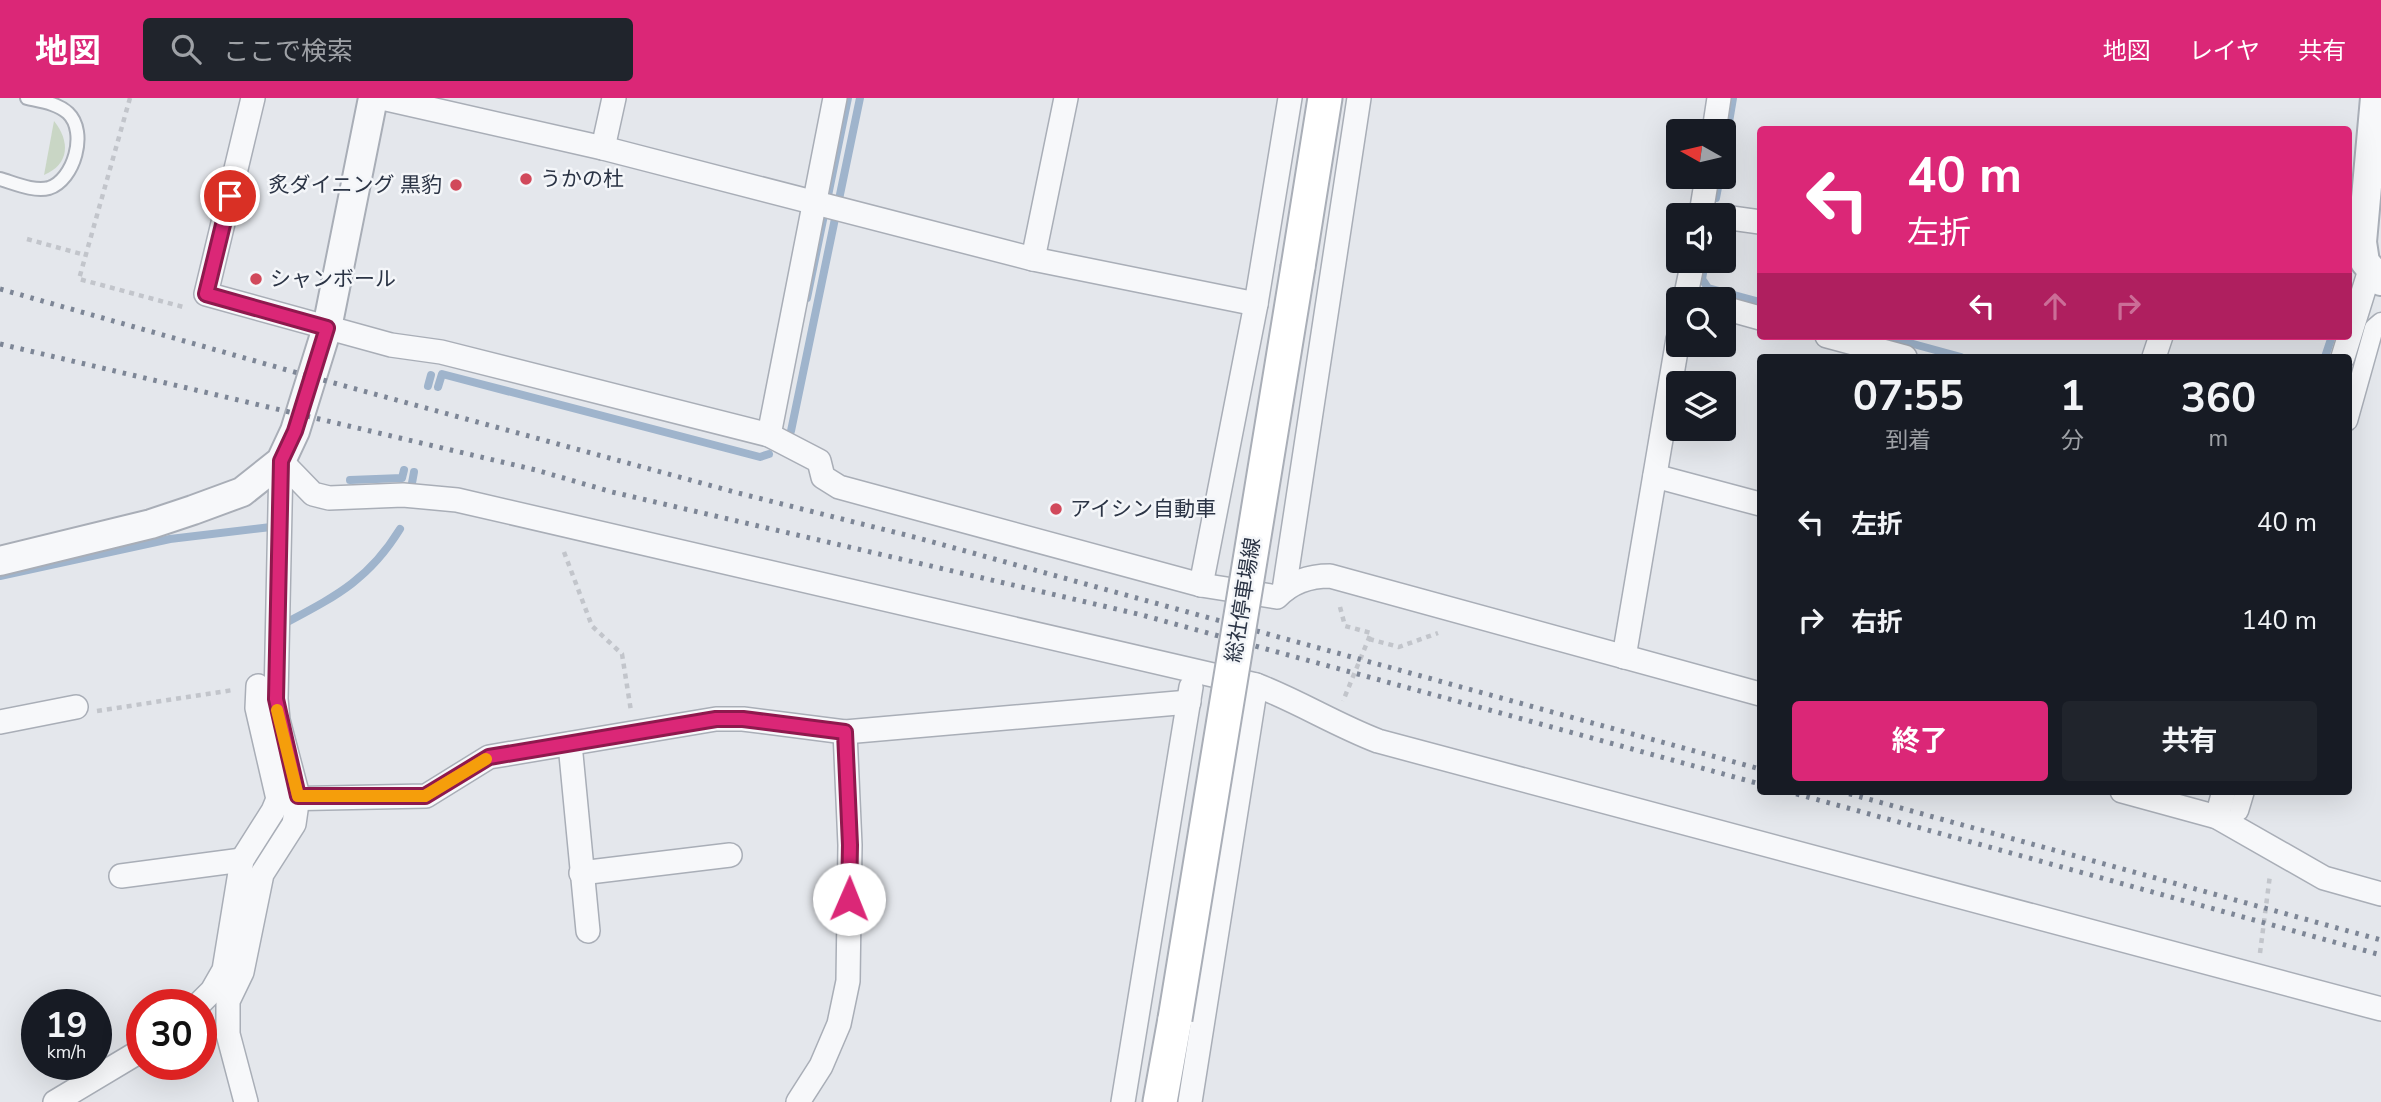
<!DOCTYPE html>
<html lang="ja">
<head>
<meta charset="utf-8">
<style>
  :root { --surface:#171b24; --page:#20242c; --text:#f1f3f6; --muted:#9ea1a6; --accent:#db2777 }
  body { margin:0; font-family:"Nunito Sans","Noto Sans JP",sans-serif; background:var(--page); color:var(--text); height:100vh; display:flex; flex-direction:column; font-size:26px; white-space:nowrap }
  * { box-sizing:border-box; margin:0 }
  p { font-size:23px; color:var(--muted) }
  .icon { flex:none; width:38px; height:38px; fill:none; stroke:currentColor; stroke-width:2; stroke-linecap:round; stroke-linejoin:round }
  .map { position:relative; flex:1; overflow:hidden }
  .panel { position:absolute; left:1757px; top:256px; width:595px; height:441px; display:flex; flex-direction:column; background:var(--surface); border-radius:7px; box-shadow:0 7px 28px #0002 }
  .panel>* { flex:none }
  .banner { position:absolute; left:1757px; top:28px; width:595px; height:214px; border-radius:7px; box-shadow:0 7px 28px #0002; background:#db2777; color:#fff; overflow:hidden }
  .needle { width:46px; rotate:278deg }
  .tools { position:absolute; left:1666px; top:21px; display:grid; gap:14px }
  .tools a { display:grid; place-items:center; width:70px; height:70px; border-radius:7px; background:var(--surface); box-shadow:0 7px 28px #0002; font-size:35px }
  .speed { position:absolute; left:21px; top:891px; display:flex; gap:14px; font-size:35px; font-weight:700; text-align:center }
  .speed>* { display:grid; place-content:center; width:91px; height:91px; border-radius:50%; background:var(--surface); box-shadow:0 7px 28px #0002; line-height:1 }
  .speed small { font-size:18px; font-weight:400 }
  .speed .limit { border:10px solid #d22; background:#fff; color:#111 }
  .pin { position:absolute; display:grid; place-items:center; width:60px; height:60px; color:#fff; margin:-30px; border:4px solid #fff; border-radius:50%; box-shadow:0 2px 7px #0007 }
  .me { position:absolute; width:77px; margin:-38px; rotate:1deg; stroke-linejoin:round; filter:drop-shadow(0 0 5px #0008) }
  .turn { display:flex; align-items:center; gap:24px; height:147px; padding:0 35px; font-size:32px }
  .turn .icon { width:91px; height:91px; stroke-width:2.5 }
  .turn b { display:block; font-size:49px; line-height:60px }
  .lanes { display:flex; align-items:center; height:66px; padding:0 35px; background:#0003; justify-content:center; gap:35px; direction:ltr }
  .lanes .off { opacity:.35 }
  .eta { display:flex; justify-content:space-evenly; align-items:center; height:119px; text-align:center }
  .eta b { font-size:42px; font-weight:700; line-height:49px }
  .primary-button { display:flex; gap:14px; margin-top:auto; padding:14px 35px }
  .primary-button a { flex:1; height:80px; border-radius:7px; background:var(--accent); color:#fff; font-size:28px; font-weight:700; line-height:80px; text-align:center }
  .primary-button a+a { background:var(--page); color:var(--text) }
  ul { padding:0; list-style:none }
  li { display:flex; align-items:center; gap:21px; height:98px; padding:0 35px }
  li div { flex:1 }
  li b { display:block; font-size:26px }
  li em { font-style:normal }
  header { display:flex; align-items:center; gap:42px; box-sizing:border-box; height:98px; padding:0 35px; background:var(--accent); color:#fff }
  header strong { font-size:33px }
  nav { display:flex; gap:38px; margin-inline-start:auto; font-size:24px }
  .search { width:490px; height:63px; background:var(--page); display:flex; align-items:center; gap:18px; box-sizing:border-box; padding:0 24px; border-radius:7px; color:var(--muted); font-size:26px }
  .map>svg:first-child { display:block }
  .green { fill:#c9d6c5 }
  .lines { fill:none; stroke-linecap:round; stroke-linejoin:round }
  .stream { stroke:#9fb4cc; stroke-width:8 }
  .service-casing { stroke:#a9aeb7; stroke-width:16 }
  .pedestrian-casing { stroke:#a9aeb7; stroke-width:21 }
  .minor-casing { stroke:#a9aeb7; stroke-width:26 }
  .tertiary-casing { stroke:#a9aeb7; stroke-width:32 }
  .secondary-casing { stroke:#a9aeb7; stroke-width:37 }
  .path { stroke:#c2c5cb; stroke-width:4.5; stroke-dasharray:5 5; stroke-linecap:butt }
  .service { stroke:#f7f8fa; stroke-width:12 }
  .pedestrian { stroke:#f7f8fa; stroke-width:18 }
  .minor { stroke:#f7f8fa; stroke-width:23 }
  .tertiary { stroke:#f7f8fa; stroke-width:28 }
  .secondary { stroke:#fff; stroke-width:33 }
  .rail { stroke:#7d8696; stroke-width:5; stroke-dasharray:3.5 7; stroke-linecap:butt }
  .secondary-bridge-casing { stroke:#a9aeb7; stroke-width:37; stroke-linecap:butt }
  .secondary-bridge { stroke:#fff; stroke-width:33 }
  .route-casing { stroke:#8e194d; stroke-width:18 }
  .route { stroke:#db2777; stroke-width:12 }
  .slow { stroke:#f59e0b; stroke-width:12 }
  .poi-dot { fill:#d1495b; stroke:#f4f6f9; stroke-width:2.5 }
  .labels { text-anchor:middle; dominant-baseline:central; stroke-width:5; stroke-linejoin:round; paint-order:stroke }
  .poi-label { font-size:21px; fill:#2b3445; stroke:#f4f6f9; text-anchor:start }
  .street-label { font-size:21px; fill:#2b3445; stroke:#f4f6f9 }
</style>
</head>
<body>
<header>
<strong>地図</strong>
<div class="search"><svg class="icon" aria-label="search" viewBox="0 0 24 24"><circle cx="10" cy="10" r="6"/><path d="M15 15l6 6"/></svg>ここで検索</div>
<nav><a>地図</a><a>レイヤ</a><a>共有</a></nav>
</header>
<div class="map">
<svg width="2381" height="1004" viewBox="0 0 2381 1004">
  <rect width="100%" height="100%" fill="#e4e7ec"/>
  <path class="green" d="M54,23C70,43 70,66 44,77Z"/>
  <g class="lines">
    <g class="stream">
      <path d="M1724,54L1733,0"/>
      <path d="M1716,100L1720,79"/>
      <path d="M1705,163L1702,181L1708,190L1760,204"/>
      <path d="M807,200L848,0"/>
      <path d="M1884,238L1961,259"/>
      <path d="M2325,259L2332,238"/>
      <path d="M428,288L431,277"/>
      <path d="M438,289L442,276L760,359L769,356"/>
      <path d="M791,333L860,0"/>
      <path d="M350,382L402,380L404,372"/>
      <path d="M412,385L414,374"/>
      <path d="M0,478L170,441L271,429"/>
      <path d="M282,527C334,499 368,483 400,431"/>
    </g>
    <g class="service-casing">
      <path id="service" d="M0,81C14,85 34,94 49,90C74,82 88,34 68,15C57,5 40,3 27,0"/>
    </g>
    <g class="pedestrian-casing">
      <g id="pedestrian">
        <path d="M2348,323L2374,230L2381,224"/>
        <path d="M2239,713L2245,693"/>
      </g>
    </g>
    <g class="minor-casing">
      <g id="minor">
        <path d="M253,0L206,196L391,247L441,254L769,337L819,363L823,379L839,389L1201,487L1277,499C1291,484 1310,478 1330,478L1760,596"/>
        <path d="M382,0L603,50L1033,161L1256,206"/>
        <path d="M1714,33L1719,0"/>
        <path d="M603,50L614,0"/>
        <path d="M1701,116L1707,79"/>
        <path d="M1724,119L1760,124"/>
        <path d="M1033,161L1066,0"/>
        <path d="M1685,201L1693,163"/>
        <path d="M1724,210L1760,220"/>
        <path d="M1827,238L1905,259"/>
        <path d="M2154,259L2161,238"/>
        <path d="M2343,259L2370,172"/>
        <path d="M769,337L835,0"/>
        <path d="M281,363L313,396L329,400L403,397L457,402L1256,587C1298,603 1336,627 1378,643L2381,911"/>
        <path d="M1655,378L1760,406"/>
        <path d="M1201,487L1256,206L1290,0"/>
        <path d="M1284,492L1359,0"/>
        <path d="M1624,559L1678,241"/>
        <path d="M0,624L76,609"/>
        <path d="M570,646L588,833"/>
        <path d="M2122,693L2217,719L2324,780L2381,796"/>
        <path d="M278,701L426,698L489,659L716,621H743L845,634L1189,604"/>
        <path d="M2217,719L2224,693"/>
        <path d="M581,775L730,757"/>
        <path d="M121,778L242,762"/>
        <path d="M199,906L212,893L224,872L242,762L273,713L278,701L257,610L258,588"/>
        <path d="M55,1004L142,952"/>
        <path d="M246,1004L228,936V903L242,874L262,776L294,726L298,698L278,622L276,601L281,363"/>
        <path d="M798,1004L821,968L839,926L848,883L850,747L845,634"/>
        <path d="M1123,1004L1191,589"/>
        <path d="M1190,1004L1256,587"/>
      </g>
    </g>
    <g class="tertiary-casing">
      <g id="tertiary">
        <path d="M2375,0L2362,144L2365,164L2381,183"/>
        <path d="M0,463L151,426L193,412L242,394L281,363L295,333L327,230L373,0"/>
      </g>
    </g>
    <g class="secondary-casing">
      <g id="secondary">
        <path d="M1298,169L1325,0"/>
        <path d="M1160,1004L1175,921"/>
      </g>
    </g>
    <g class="path">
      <path d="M130,0L79,181L187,210"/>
      <path d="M27,141L85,157"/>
      <path d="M564,454L592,528L622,556L631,613"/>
      <path d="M1340,509L1345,528L1371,535L1343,603"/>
      <path d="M1369,541L1399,549L1438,535"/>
      <path d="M97,613L233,592"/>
      <path d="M2260,855L2270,777"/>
    </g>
    <use href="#service" class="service"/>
    <use href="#pedestrian" class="pedestrian"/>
    <use href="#minor" class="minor"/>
    <use href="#tertiary" class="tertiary"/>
    <use href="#secondary" class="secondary"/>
    <g class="rail">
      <path d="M0,191L312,279L738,395L918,440L1760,671"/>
      <path d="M0,246L536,372L612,394L1142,517L1760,686"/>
      <path d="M1786,693L2381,857"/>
      <path d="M1839,693L2381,842"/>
    </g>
    <g class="secondary-bridge-casing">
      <path id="secondary-bridge" d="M1175,921L1298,169"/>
    </g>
    <use href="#secondary-bridge" class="secondary-bridge"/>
  </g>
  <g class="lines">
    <g class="route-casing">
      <path id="route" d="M230,98L206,196L327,230L295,333L281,363L276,601L298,698H425L489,659L716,621H743L845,634L850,747L849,801"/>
    </g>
    <use href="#route" class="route"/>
    <path class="slow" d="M277,612L298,698H425L486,661"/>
  </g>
  <g class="poi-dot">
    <circle cx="526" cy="81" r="7"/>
    <circle cx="456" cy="87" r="7"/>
    <circle cx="256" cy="181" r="7"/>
    <circle cx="1056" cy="411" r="7"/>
  </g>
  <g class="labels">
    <g class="poi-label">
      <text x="540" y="81">うかの杜</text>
      <text x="442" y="87" text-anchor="end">炙ダイニング 黒豹</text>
      <text x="270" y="181">シャンボール</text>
      <text x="1070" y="411">アイシン自動車</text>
    </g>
    <g class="street-label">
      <text transform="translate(1243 502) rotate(-81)">総社停車場線</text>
    </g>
  </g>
</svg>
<div class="tools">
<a><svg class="needle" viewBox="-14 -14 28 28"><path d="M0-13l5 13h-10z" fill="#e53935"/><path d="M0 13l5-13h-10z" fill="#9ea1a6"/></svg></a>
<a><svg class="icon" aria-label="sound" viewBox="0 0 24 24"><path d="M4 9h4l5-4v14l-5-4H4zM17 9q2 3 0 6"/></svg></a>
<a><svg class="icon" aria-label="search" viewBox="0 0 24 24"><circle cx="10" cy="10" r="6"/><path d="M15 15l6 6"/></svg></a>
<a><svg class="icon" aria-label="layers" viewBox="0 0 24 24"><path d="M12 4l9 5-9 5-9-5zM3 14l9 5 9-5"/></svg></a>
</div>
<div class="speed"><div>19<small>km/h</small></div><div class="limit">30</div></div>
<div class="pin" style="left:230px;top:98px;background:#d93025"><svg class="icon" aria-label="arrive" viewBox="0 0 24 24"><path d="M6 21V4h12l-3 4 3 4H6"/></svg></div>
<svg class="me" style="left:849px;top:801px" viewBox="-20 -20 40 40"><circle r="19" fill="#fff"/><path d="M0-13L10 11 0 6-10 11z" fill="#db2777"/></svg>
<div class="banner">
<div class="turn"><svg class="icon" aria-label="left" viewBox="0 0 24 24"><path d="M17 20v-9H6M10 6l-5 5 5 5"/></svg><div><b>40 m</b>左折</div></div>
<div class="lanes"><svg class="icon" aria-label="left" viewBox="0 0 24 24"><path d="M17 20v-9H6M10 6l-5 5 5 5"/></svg><svg class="icon off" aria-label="ahead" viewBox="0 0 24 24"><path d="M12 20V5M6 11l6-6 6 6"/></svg><svg class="icon off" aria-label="right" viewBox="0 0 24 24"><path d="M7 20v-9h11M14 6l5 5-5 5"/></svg></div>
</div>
<section class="panel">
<div class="eta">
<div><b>07:55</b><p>到着</p></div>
<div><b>1</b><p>分</p></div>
<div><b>360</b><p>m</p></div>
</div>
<ul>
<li><svg class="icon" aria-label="left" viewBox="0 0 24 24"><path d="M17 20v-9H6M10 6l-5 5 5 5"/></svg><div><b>左折</b></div><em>40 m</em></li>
<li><svg class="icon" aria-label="right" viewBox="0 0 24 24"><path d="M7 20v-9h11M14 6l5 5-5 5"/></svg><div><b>右折</b></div><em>140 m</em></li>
</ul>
<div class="primary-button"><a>終了</a><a>共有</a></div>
</section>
</div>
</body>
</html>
